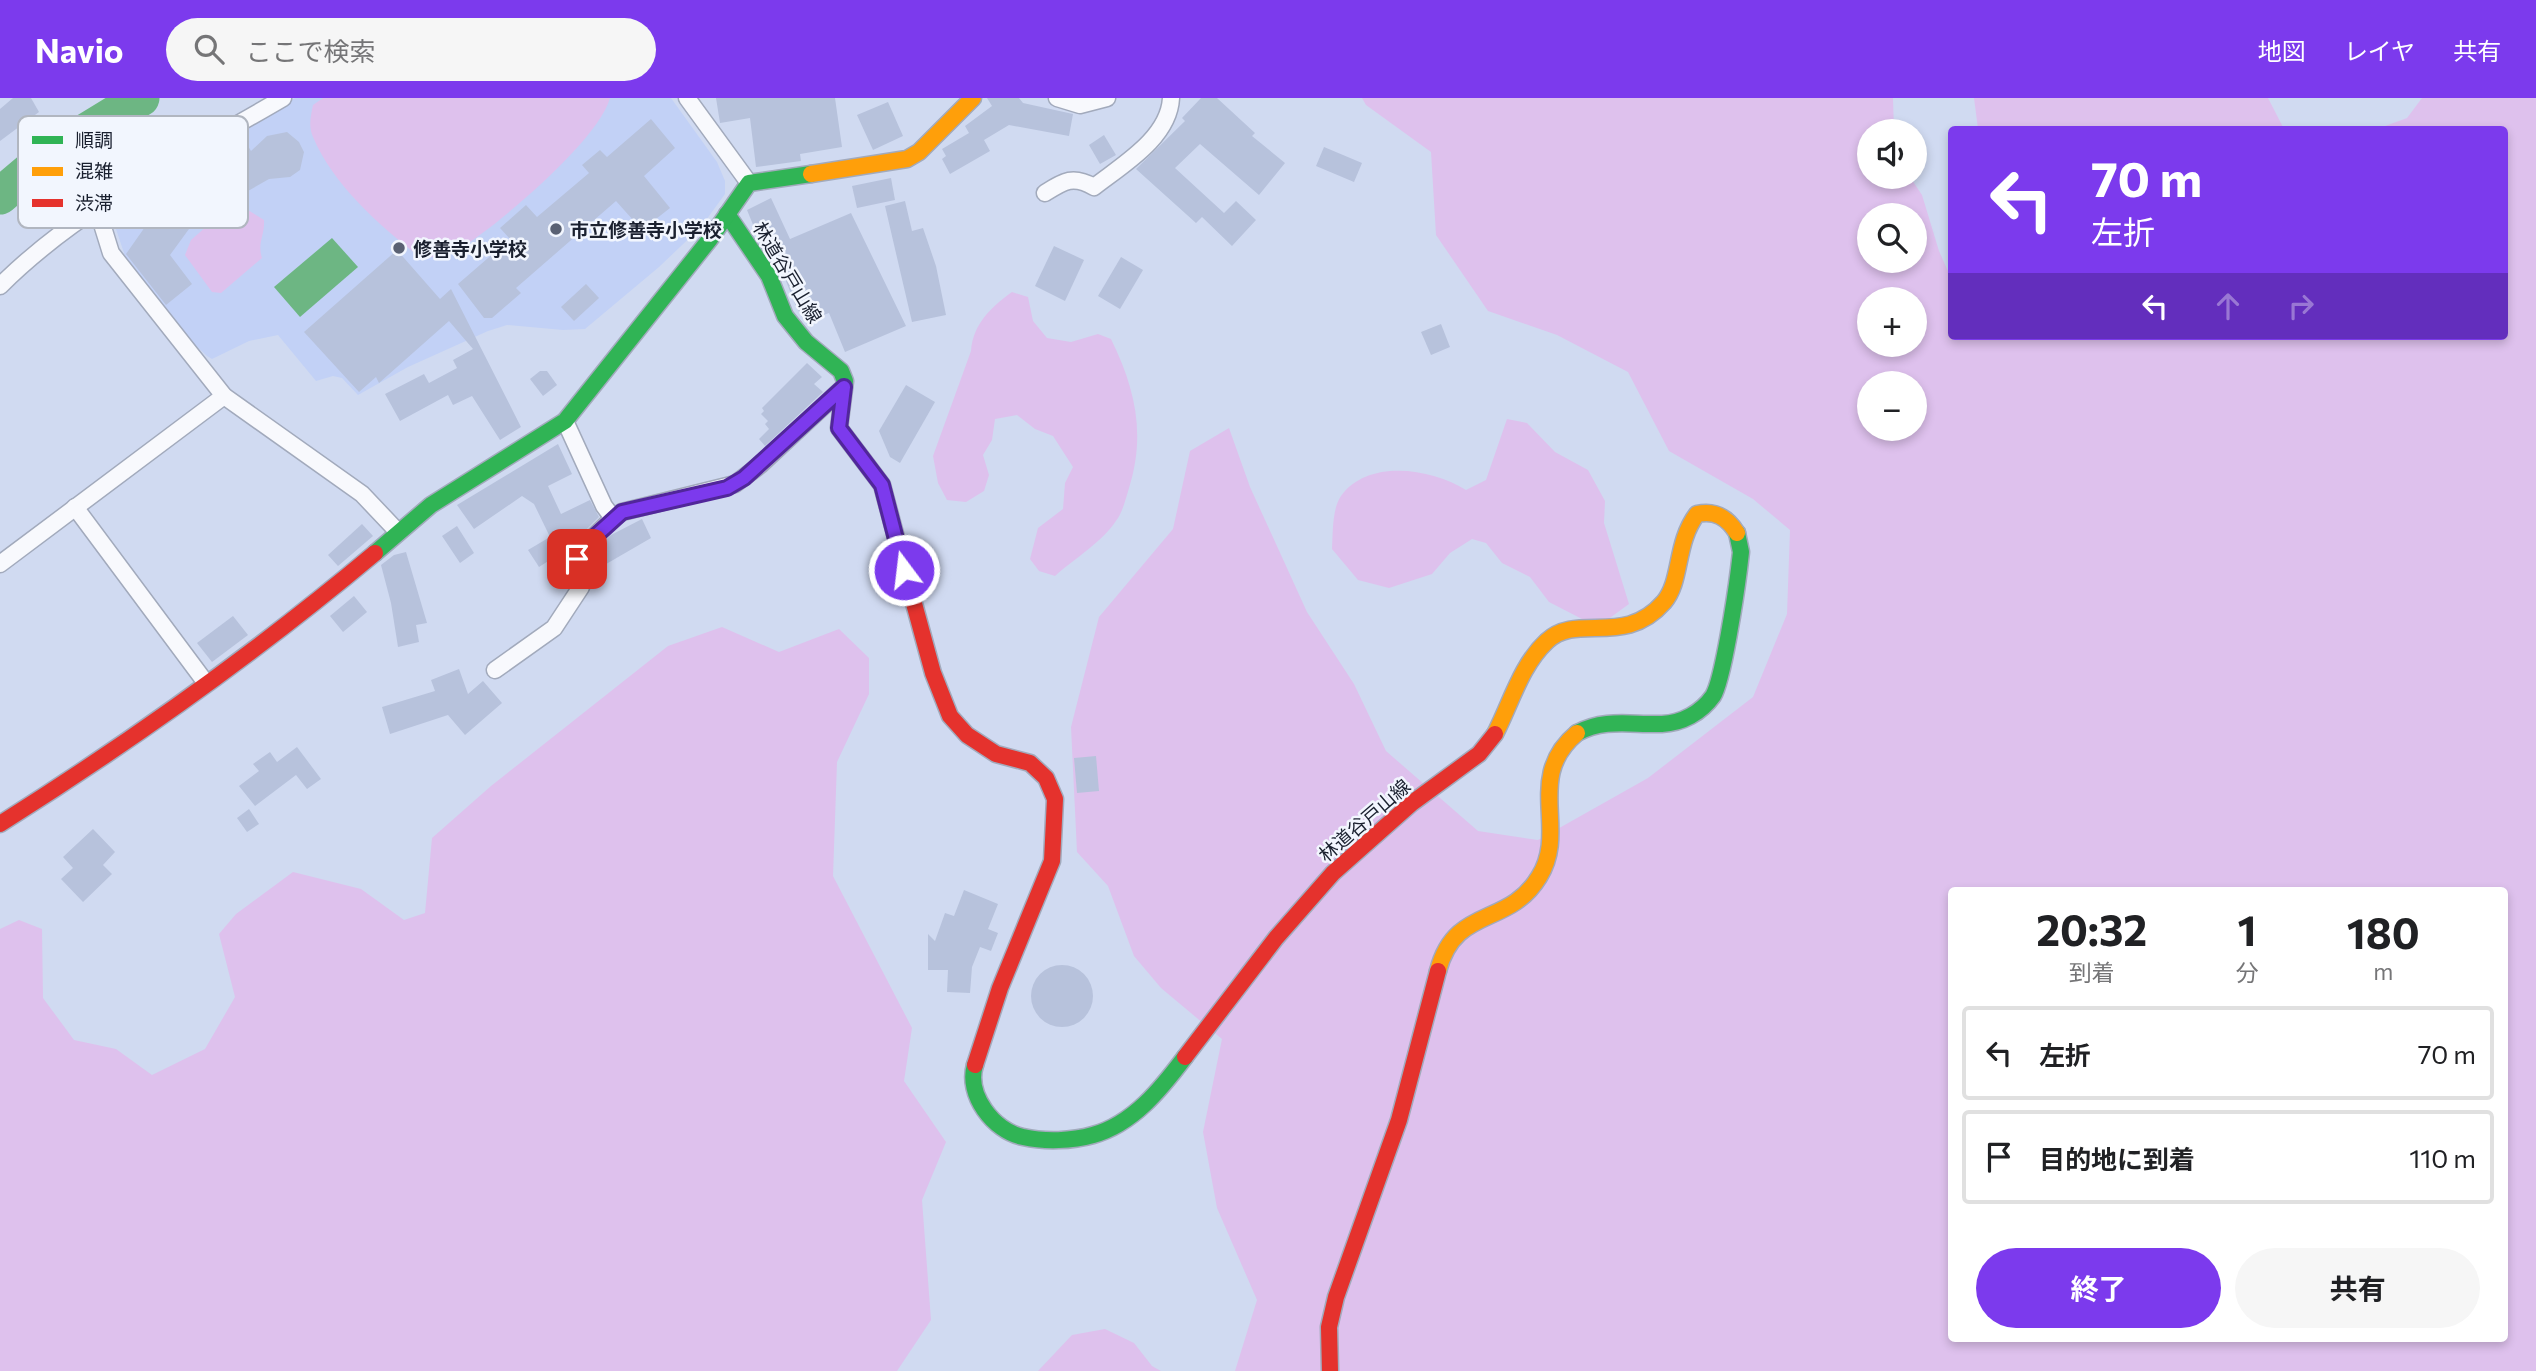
<!DOCTYPE html>
<html lang="ja">
<head>
<meta charset="utf-8">
<style>
  :root { --surface:#fff; --page:#f6f6f6; --text:#202124; --muted:#757577; --line:#e0e0e0; --accent:#7c3aed }
  body { margin:0; font-family:Commissioner,"Noto Sans JP",sans-serif; background:var(--page); color:var(--text); height:100vh; display:flex; flex-direction:column; font-size:26px; white-space:nowrap }
  * { box-sizing:border-box; margin:0 }
  p { font-size:23px; color:var(--muted) }
  .icon { flex:none; width:38px; height:38px; fill:none; stroke:currentColor; stroke-width:2; stroke-linecap:round; stroke-linejoin:round }
  .map { position:relative; flex:1; overflow:hidden }
  .drawer { position:absolute; left:1948px; top:789px; width:560px; height:455px; display:flex; flex-direction:column; background:var(--surface); border-radius:7px; box-shadow:0 4px 10px #0003 }
  .drawer>* { flex:none }
  .banner { position:absolute; left:1948px; top:28px; width:560px; height:214px; border-radius:7px; box-shadow:0 4px 10px #0003; background:#7c3aed; color:#fff; overflow:hidden }
  .fabs { position:absolute; left:1857px; top:21px; display:grid; gap:14px }
  .fabs a { display:grid; place-items:center; width:70px; height:70px; border-radius:50%; background:var(--surface); box-shadow:0 4px 10px #0003; font-size:35px }
  .pin { position:absolute; display:grid; place-items:center; width:60px; height:60px; color:#fff; margin:-30px; border-radius:14px; box-shadow:0 4px 10px #0006 }
  .me { position:absolute; width:77px; margin:-38px; rotate:345deg; stroke-linejoin:round; filter:drop-shadow(0 0 5px #0008) }
  .turn { display:flex; align-items:center; gap:24px; height:147px; padding:0 28px; font-size:32px }
  .turn .icon { width:91px; height:91px; stroke-width:2.5 }
  .turn b { display:block; font-size:49px; line-height:60px }
  .lanes { display:flex; align-items:center; height:66px; padding:0 28px; background:#0003; justify-content:center; gap:35px; direction:ltr }
  .lanes .off { opacity:.35 }
  .eta { display:flex; justify-content:space-evenly; align-items:center; height:119px; text-align:center }
  .eta b { font-size:42px; font-weight:700; line-height:49px }
  .button { display:flex; gap:14px; margin-top:auto; padding:14px 28px }
  .button a { flex:1; height:80px; border-radius:42px; background:var(--accent); color:#fff; font-size:28px; font-weight:700; line-height:80px; text-align:center }
  .button a+a { background:var(--page); color:var(--text) }
  ul { padding:0; list-style:none }
  li { display:flex; align-items:center; gap:21px; height:94px; margin:0 14px 10px; padding:0 14px; border:4px solid var(--line); border-radius:7px }
  li div { flex:1 }
  li b { display:block; font-size:26px }
  li em { font-style:normal }
  header { display:flex; align-items:center; gap:42px; box-sizing:border-box; height:98px; padding:0 35px; background:var(--accent); color:#fff }
  header strong { font-size:33px }
  nav { display:flex; gap:38px; margin-inline-start:auto; font-size:24px }
  .search { width:490px; height:63px; background:var(--page); display:flex; align-items:center; gap:18px; box-sizing:border-box; padding:0 24px; border-radius:38px; color:var(--muted); font-size:26px }
  .map>svg:first-child { display:block }
  .built { fill:#c2d1f6 }
  .green { fill:#dec1ed; fill-rule:evenodd }
  .water { fill:#6db683 }
  .lines { fill:none; stroke-linecap:round; stroke-linejoin:round }
  .river { stroke:#6db683; stroke-width:37 }
  .building { fill:#b7c2dc }
  .street-casing { stroke:#a2aabc; stroke-width:19 }
  .fast-casing { stroke:#a2aabc; stroke-width:19 }
  .slow-casing { stroke:#a2aabc; stroke-width:19 }
  .jam-casing { stroke:#a2aabc; stroke-width:19 }
  .street { stroke:#f8f9fd; stroke-width:16 }
  .fast { stroke:#30b455; stroke-width:16 }
  .slow { stroke:#ff9f0a; stroke-width:16 }
  .jam { stroke:#e5322d; stroke-width:16 }
  .route-casing { stroke:#51269a; stroke-width:18 }
  .route { stroke:#7c3aed; stroke-width:12 }
  .poi-dot { fill:#5a6173; stroke:#f2f6fe; stroke-width:2.5 }
  .labels { text-anchor:middle; dominant-baseline:central; stroke-width:5; stroke-linejoin:round; paint-order:stroke }
  .poi-label { font-size:19px; font-weight:bold; fill:#1a202f; stroke:#f2f6fe; text-anchor:start }
  .street-label { font-size:19px; fill:#1a202f; stroke:#f2f6fe }
  .key { fill:#f2f6fe; stroke:#b1b6c0; stroke-width:2 }
  .key-label { font-size:19px; fill:#1a202f }
</style>
</head>
<body>
<header>
<strong>Navio</strong>
<div class="search"><svg class="icon" aria-label="search" viewBox="0 0 24 24"><circle cx="10" cy="10" r="6"/><path d="M15 15l6 6"/></svg>ここで検索</div>
<nav><a>地図</a><a>レイヤ</a><a>共有</a></nav>
</header>
<div class="map">
<svg width="2536" height="1273" viewBox="0 0 2536 1273">
  <rect width="100%" height="100%" fill="#d0daf1"/>
  <path class="built" d="M295,0H671L717,64L725,83V96L701,129L659,169L585,231L563,232L507,227L488,233L408,269L358,297L342,280L333,278L316,283L278,237L249,243L212,261L207,258L191,243L126,161L111,116L116,107L138,93Z"/>
  <g class="green">
    <path d="M323,0H610C598,43 497,128 458,152C447,158 434,159 421,160C381,129 333,87 313,39C308,28 311,17 313,7Z"/>
    <path d="M1362,0H1893L1894,33H1869V79H1910L1922,97L1939,153L1951,180V238H2504V32L2377,31L2407,20L2422,0H2536V1273H1235L1257,1202L1217,1110L1203,1034L1222,941L1161,890L1134,858L1108,788L1077,754L1071,629L1099,519L1173,431L1190,353L1229,330L1250,389L1307,514L1354,586L1386,653L1478,733L1538,742L1648,680L1753,599L1787,516L1790,432L1753,401L1669,353L1628,274L1557,237L1488,213L1436,137L1431,54L1366,7ZM1869,117H1914V163H1869ZM1869,201H1914V247H1869ZM1869,285H1914V331H1869ZM1951,793H2504V1241H1951Z"/>
    <path d="M1974,0H2268L2284,31H1978Z"/>
    <path d="M248,112L264,122C265,137 257,145 262,160L221,195L212,194L185,157L191,142L223,114Z"/>
    <path d="M1012,194L1028,199L1033,223L1047,240L1071,244L1098,236L1111,241C1135,290 1146,336 1129,390C1126,400 1123,412 1118,420C1102,445 1076,459 1055,478L1039,473L1030,461L1038,430L1063,411L1065,385L1073,369L1053,338L1035,331L1017,317L995,321L992,342L983,357L989,377L984,393L966,404L947,402L938,385L933,358L971,253C973,226 991,209 1012,194Z"/>
    <path d="M1507,321L1527,325L1555,354L1588,372L1605,403L1604,425L1629,506L1607,522H1584L1549,504L1530,479L1502,465L1486,445L1472,441L1450,455L1432,476L1389,490L1358,482L1332,451C1333,435 1332,411 1341,398C1369,360 1432,371 1466,392L1486,382Z"/>
    <path d="M722,529L779,554L839,531L869,560V596L837,664L833,778L912,930L904,983L946,1044L922,1102L931,1222L897,1273H0V831L19,822L42,831L43,900L74,942L116,951L152,977L205,951L235,899L219,836L236,816L293,774L361,791L404,822L425,815L432,740L491,688L668,548Z"/>
    <path d="M1105,1231L1134,1245L1152,1268L1161,1273H1038L1072,1237Z"/>
  </g>
  <path class="water" d="M332,140L358,169L300,219L274,189Z"/>
  <g class="lines">
    <path class="river" d="M0,98L51,55L141,0"/>
  </g>
  <g class="building">
    <path d="M13,0H31L39,14L0,43V11Z"/>
    <path d="M716,0H835L842,49L800,56L801,63L756,69L750,20L720,25Z"/>
    <path d="M987,0H1019L1023,5L1073,16L1069,38L1009,27L984,42L990,53L950,76L942,61L946,58L942,51L969,35L965,28L992,8Z"/>
    <path d="M1201,0H1217L1255,35L1252,38L1285,65L1259,97L1200,46L1175,70L1224,115L1236,103L1256,122L1232,148L1202,119L1196,125L1136,71L1185,23L1182,20Z"/>
    <path d="M888,4L903,38L873,52L857,17Z"/>
    <path d="M651,21L675,50L644,78L670,110L642,132L616,103L516,190L521,195L492,220H484L458,186L510,141L500,130L526,107L537,119L589,75L582,67L600,52L607,59Z"/>
    <path d="M287,34L299,44L304,54L300,72L290,79L269,81L232,102L225,98L212,114L205,109L170,157L192,186L166,207L126,156L187,69L226,45L229,49L244,41L251,53L267,38Z"/>
    <path d="M1104,37L1116,57L1100,66L1089,47Z"/>
    <path d="M1324,49L1362,65L1354,84L1316,68Z"/>
    <path d="M891,80L895,102L857,110L852,88Z"/>
    <path d="M771,100L790,141L851,115L906,228L845,254L829,215L807,223L797,211L782,173L756,134L747,112Z"/>
    <path d="M905,103L912,133L923,130L936,168L946,217L912,224L885,108Z"/>
    <path d="M1054,148L1084,162L1065,203L1035,188Z"/>
    <path d="M397,152L440,201L451,191L521,329L500,342L472,298L453,307L448,297L400,323L385,296L424,276L429,285L457,270L453,262L473,251L449,223L379,285L376,279L359,294L304,234Z"/>
    <path d="M1121,159L1143,172L1120,211L1098,198Z"/>
    <path d="M586,186L599,200L574,223L561,209Z"/>
    <path d="M1441,226L1450,249L1431,257L1421,234Z"/>
    <path d="M807,265L822,279L814,286L823,294L765,348L759,341L769,331L765,326L768,323L761,316L764,313L762,310Z"/>
    <path d="M540,273H547L557,287L543,298L530,281Z"/>
    <path d="M906,287L935,304L900,365L890,359L879,333Z"/>
    <path d="M558,346L572,376L548,388L561,416L590,402L599,419L570,448L554,455L556,458L539,469L528,452L550,439L534,406L522,398L474,431L457,407Z"/>
    <path d="M642,421L651,440L601,469L592,455L611,437Z"/>
    <path d="M362,426L373,438L338,468L328,457Z"/>
    <path d="M457,428L474,455L460,465L442,438Z"/>
    <path d="M406,454L427,525L416,527L419,544L398,549L391,505L381,467L394,457Z"/>
    <path d="M354,498L367,514L343,534L330,518Z"/>
    <path d="M233,518L248,537L212,564L197,545Z"/>
    <path d="M459,571L468,596L483,583L502,605L465,637L448,617L390,636L382,609L435,593L431,582Z"/>
    <path d="M297,649L321,681L307,691L296,677L255,708L239,688L259,673L253,666L270,654L277,664Z"/>
    <path d="M1096,658L1099,693L1077,695L1074,660Z"/>
    <path d="M249,711L259,726L247,734L237,720Z"/>
    <path d="M93,731L115,754L103,767L112,776L83,804L61,781L73,770L63,759Z"/>
    <path d="M964,792L998,806L988,831L998,835L991,853L980,849L972,869L970,895L947,894L948,872H928V836L935,843L945,815L954,818Z"/>
    <circle cx="1062" cy="898" r="31"/>
  </g>
  <g class="lines">
    <g class="street-casing">
      <g id="street">
        <path d="M687,0L749,85"/>
        <path d="M1057,0L1080,7L1107,0"/>
        <path d="M1045,95C1064,83 1073,77 1094,89C1122,67 1169,40 1171,0"/>
        <path d="M97,110L111,155L224,298L362,396L398,434"/>
        <path d="M0,188C80,108 186,57 283,0"/>
        <path d="M565,323L604,408L613,420L622,414L735,386L760,367L844,289"/>
        <path d="M75,409L206,585"/>
        <path d="M0,466L224,298"/>
        <path d="M495,572L554,530L581,489L579,453L613,420"/>
      </g>
    </g>
    <g class="fast-casing">
      <g id="fast">
        <path d="M727,116L769,178L785,218L806,244L841,273L845,283L839,330L882,387L898,447"/>
        <path d="M375,455L431,407L565,323L710,141L749,85L811,76"/>
        <path d="M1577,635C1605,620 1631,627 1662,626C1682,625 1701,615 1713,598C1723,582 1736,495 1739,471L1741,454L1737,435"/>
        <path d="M975,967C966,996 993,1033 1023,1039C1045,1044 1072,1043 1093,1037C1133,1026 1161,991 1185,959"/>
      </g>
    </g>
    <g class="slow-casing">
      <g id="slow">
        <path d="M811,76L907,61L919,54L973,0"/>
        <path d="M1495,636C1511,605 1521,567 1547,543C1578,514 1624,550 1664,504C1682,483 1675,445 1697,416C1715,412 1727,419 1737,435"/>
        <path d="M1438,873C1455,807 1508,830 1539,779C1569,732 1524,679 1577,635"/>
      </g>
    </g>
    <g class="jam-casing">
      <g id="jam">
        <path d="M898,447L933,575L950,618L967,637L996,656L1030,665L1046,680L1055,701L1052,763L1000,890L975,967"/>
        <path d="M0,726C130,644 257,554 375,455"/>
        <path d="M1185,959L1276,840L1333,775L1412,705L1479,656L1495,636"/>
        <path d="M1330,1273L1329,1229L1336,1199L1399,1022L1438,873"/>
      </g>
    </g>
    <use href="#street" class="street"/>
    <use href="#fast" class="fast"/>
    <use href="#slow" class="slow"/>
    <use href="#jam" class="jam"/>
  </g>
  <g class="lines">
    <g class="route-casing">
      <path id="route" d="M577,461L579,453L622,414L727,390L744,380L844,289L839,330L882,387L904,472"/>
    </g>
    <use href="#route" class="route"/>
  </g>
  <g class="poi-dot">
    <circle cx="556" cy="131" r="7"/>
    <circle cx="399" cy="150" r="7"/>
  </g>
  <g class="labels">
    <g class="poi-label">
      <text x="570" y="131">市立修善寺小学校</text>
      <text x="413" y="150">修善寺小学校</text>
    </g>
    <g class="street-label">
      <text transform="translate(788 174) rotate(59)">林道谷戸山線</text>
      <text transform="translate(1364 722) rotate(-41)">林道谷戸山線</text>
    </g>
  </g>
  <rect x="18" y="18" width="230" height="112" rx="10" class="key"/>
  <rect x="32" y="38" width="31" height="8" fill="#30b455"/>
  <rect x="32" y="69" width="31" height="9" fill="#ff9f0a"/>
  <rect x="32" y="101" width="31" height="8" fill="#e5322d"/>
  <g class="key-label">
    <text x="75" y="49">順調</text>
    <text x="75" y="80">混雑</text>
    <text x="75" y="112">渋滞</text>
  </g>
</svg>
<div class="fabs">
<a><svg class="icon" aria-label="sound" viewBox="0 0 24 24"><path d="M4 9h4l5-4v14l-5-4H4zM17 9q2 3 0 6"/></svg></a>
<a><svg class="icon" aria-label="search" viewBox="0 0 24 24"><circle cx="10" cy="10" r="6"/><path d="M15 15l6 6"/></svg></a>
<a>+</a>
<a>−</a>
</div>
<div class="pin" style="left:577px;top:461px;background:#d93025"><svg class="icon" aria-label="arrive" viewBox="0 0 24 24"><path d="M6 21V4h12l-3 4 3 4H6"/></svg></div>
<svg class="me" style="left:904px;top:472px" viewBox="-20 -20 40 40"><circle r="17" fill="#7c3aed" stroke="#fff" stroke-width="3"/><path d="M0-11L8 9 0 5-8 9z" fill="#fff"/></svg>
<div class="banner">
<div class="turn"><svg class="icon" aria-label="left" viewBox="0 0 24 24"><path d="M17 20v-9H6M10 6l-5 5 5 5"/></svg><div><b>70 m</b>左折</div></div>
<div class="lanes"><svg class="icon" aria-label="left" viewBox="0 0 24 24"><path d="M17 20v-9H6M10 6l-5 5 5 5"/></svg><svg class="icon off" aria-label="ahead" viewBox="0 0 24 24"><path d="M12 20V5M6 11l6-6 6 6"/></svg><svg class="icon off" aria-label="right" viewBox="0 0 24 24"><path d="M7 20v-9h11M14 6l5 5-5 5"/></svg></div>
</div>
<section class="drawer">
<div class="eta">
<div><b>20:32</b><p>到着</p></div>
<div><b>1</b><p>分</p></div>
<div><b>180</b><p>m</p></div>
</div>
<ul>
<li><svg class="icon" aria-label="left" viewBox="0 0 24 24"><path d="M17 20v-9H6M10 6l-5 5 5 5"/></svg><div><b>左折</b></div><em>70 m</em></li>
<li><svg class="icon" aria-label="arrive" viewBox="0 0 24 24"><path d="M6 21V4h12l-3 4 3 4H6"/></svg><div><b>目的地に到着</b></div><em>110 m</em></li>
</ul>
<div class="button"><a>終了</a><a>共有</a></div>
</section>
</div>
</body>
</html>
